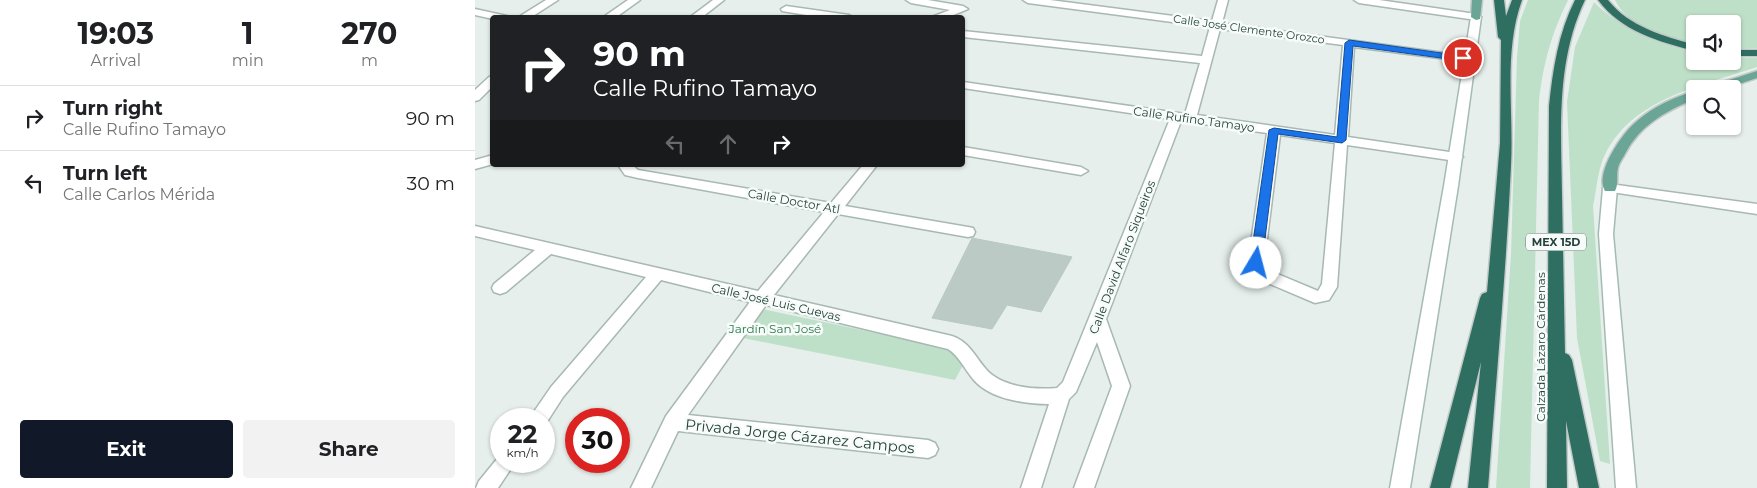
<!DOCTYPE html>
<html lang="en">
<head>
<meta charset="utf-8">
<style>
  :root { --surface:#fff; --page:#f2f2f2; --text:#202124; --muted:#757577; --line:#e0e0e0; --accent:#111827 }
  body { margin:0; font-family:Montserrat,sans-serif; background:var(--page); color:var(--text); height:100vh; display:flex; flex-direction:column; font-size:19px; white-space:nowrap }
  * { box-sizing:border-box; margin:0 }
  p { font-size:16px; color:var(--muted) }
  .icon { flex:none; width:28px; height:28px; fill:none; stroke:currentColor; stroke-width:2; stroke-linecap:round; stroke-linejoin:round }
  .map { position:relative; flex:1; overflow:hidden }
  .drawer { display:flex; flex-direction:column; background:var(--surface); width:475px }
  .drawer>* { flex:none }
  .banner { position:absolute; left:15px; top:15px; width:475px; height:152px; border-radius:5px; box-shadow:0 1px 4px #0004; background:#202124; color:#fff; overflow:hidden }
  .fabs { position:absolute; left:1211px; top:15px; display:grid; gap:10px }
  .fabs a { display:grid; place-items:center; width:55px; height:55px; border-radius:5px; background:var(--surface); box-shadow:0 1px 4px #0004; font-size:25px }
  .speed { position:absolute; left:15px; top:408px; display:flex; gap:10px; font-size:25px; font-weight:700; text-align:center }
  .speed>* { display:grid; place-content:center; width:65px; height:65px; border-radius:50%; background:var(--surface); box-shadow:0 1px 4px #0004; line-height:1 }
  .speed small { font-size:12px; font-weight:400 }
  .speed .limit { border:8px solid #d22; background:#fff; color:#111 }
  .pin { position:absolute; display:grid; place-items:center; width:42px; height:42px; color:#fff; margin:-21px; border:2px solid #fff; border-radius:50%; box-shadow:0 1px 5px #0007 }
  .me { position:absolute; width:55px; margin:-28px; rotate:8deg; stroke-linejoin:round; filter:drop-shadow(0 0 4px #0008) }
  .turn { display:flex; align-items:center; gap:18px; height:105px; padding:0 20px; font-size:22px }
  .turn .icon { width:65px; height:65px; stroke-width:2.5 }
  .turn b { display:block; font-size:35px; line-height:42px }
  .lanes { display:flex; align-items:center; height:48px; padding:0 20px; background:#0003; justify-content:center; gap:25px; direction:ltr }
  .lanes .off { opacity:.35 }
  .eta { display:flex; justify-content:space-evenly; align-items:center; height:85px; text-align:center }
  .eta b { font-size:30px; font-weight:700; line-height:35px }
  .action { display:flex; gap:10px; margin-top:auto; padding:10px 20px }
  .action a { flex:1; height:58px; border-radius:5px; background:var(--accent); color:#fff; font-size:20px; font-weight:700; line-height:58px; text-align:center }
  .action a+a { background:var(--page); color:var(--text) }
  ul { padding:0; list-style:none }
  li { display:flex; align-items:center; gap:15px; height:65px; padding:0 20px; border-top:1px solid var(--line) }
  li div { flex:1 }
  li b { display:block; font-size:19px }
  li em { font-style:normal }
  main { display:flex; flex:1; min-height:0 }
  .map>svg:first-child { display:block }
  .green { fill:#bfe0c8 }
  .building { fill:#bbcac4; stroke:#b8c9c2 }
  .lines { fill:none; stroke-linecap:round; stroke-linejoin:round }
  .minor-casing { stroke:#a8b8b2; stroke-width:3 }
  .secondary-casing { stroke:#a4bbb3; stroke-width:3 }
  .primary-casing { stroke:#c2cac8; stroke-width:3 }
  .motorway-casing { stroke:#c2cac8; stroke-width:3 }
  .minor { fill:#fff; fill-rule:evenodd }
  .secondary { fill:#fff; fill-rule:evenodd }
  .primary { fill:#6aa596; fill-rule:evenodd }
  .motorway { fill:#2f6f62; fill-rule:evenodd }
  .route { fill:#1a73e8; stroke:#114b97 }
  .labels { text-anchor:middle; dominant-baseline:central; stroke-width:5; stroke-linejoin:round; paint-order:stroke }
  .far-street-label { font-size:11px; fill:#24423a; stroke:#f7fbf9 }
  .shield { fill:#f7fbf9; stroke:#637a73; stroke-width:1 }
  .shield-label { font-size:11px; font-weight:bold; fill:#24423a }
  .street-label { font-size:12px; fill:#24423a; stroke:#f7fbf9 }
  .park-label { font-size:12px; fill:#2d7a4b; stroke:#f7fbf9 }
  .near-street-label { font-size:15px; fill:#24423a; stroke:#f7fbf9 }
</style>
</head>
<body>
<main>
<section class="drawer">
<div class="eta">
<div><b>19:03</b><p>Arrival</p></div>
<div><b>1</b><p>min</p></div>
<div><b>270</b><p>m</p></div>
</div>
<ul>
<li><svg class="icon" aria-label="right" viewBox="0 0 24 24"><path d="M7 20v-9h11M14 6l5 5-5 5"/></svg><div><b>Turn right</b><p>Calle Rufino Tamayo</p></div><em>90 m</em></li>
<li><svg class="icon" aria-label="left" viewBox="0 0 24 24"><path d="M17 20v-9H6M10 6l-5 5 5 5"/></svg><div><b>Turn left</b><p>Calle Carlos Mérida</p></div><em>30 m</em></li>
</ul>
<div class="action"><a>Exit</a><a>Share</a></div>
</section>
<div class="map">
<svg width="1282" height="488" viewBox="0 0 1282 488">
  <rect width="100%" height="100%" fill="#e6efeb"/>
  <g class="green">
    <path d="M1053,0H1093C1076,35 1069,61 1064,100L1055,488H1021L1036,254L1042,57L1045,21Z"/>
    <path d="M1140,0H1282V48L1258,49V24H1220V44C1192,37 1154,29 1140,0Z"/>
    <path d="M1119,2C1145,29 1183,44 1220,52V61H1258V58H1282V67C1226,86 1148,100 1126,165C1122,178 1121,193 1118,206L1135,464L1125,461L1102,338L1092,102L1100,47Z"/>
    <path d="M287,309L472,348L489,363L480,380L268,338Z"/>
  </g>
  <path class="building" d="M497,238L597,257L566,312L532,305L517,329L457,318Z"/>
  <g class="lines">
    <g class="minor-casing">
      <g id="minor">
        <path d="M71,0H83L55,18H42Z"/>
        <path d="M153,0H165L140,18H127Z"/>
        <path d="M238,0H249L226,18H214Z"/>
        <path d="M431,0H453L488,6L493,9L471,18H454L475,10L436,3Z"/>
        <path d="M548,0H575L737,21L743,0H753L747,23L999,57L1001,59L999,61L995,62L879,47L873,137L981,153L988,157L981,161L872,145L862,287L854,300L840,303L781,278L773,263L792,133L706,121L631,319L655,386L619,488H599L637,386L622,342L601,392L594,399L566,488H546L574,404C550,404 514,399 498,379C489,368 484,356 473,349L291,305L213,415L453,440L460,443L463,449L460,455L453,458L203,431L176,488H156L191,416L275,302L186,280L88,397L70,425L69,419H54L76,387L171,277L76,254L31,292L25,294L19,292L17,288L19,284L60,250L0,236V226L283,291L349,212L163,178L150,175L143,165H157L163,170L356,203L388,165H402L370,206L493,227L498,228L500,232L498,236L493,237L363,214L299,295L477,336C494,342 499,355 510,368C525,387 559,390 582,388L588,382L695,119L488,88V82L710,114L725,63L488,37V31L727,56L735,27L553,3ZM745,29L868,45L860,135L722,115ZM805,135L860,143L847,284L843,291L793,270L789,263Z"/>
        <path d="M879,0H904L1001,14L1006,17L1001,20L884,3Z"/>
        <path d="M311,6L374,15L379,18H349L307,11L306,9Z"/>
        <path d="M0,9L32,16L33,18L18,19L0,15Z"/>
        <path d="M18,76V86L4,100L0,101V90L14,77Z"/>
        <path d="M488,147L606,167L613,171L606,175L488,155Z"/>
        <path d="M18,155V164L0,169V160Z"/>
        <path d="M1135,184L1282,204V214L1130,191L1128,188L1130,185Z"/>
        <path d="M26,454V461H41L23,488H1L4,481Z"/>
      </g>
    </g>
    <g class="secondary-casing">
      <g id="secondary">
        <path d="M1001,14L1006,17L983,186L935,488H915L969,186L996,17Z"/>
        <path d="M1135,184L1140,185L1142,188L1138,234L1161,488H1141L1124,234L1128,188L1130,185Z"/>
      </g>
    </g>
    <g class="primary-casing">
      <g id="primary">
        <path d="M997,0H1007L1005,19L1001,20L996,17Z"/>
        <path d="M1282,71V78L1249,89H1231L1233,87Z"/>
        <path d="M1220,91V99C1191,111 1165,125 1150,154C1148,158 1144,163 1143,168C1141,176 1144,184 1140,191H1130C1119,173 1148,132 1162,121C1178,107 1199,97 1220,91Z"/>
      </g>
    </g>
    <g class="motorway-casing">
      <g id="motorway">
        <path d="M1019,0H1029L1031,16L1037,0H1047C1028,53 1039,110 1036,166C1031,273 1021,381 1013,488H993L1006,362L975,488H955L1005,298L1007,294L1012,292L1025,143L1026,40L1023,37Z"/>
        <path d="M1100,0H1110C1081,61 1086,128 1087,194C1088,247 1089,300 1090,353L1094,355L1097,360L1124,488H1104L1091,421L1092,488H1072L1074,106C1078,69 1083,34 1100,0Z"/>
        <path d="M1123,0H1133C1154,27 1189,36 1220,45V51C1184,42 1146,31 1123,0Z"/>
        <rect x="1258" y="50" width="24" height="6"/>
      </g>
    </g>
    <use href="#minor" class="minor"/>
    <use href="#secondary" class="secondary"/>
    <use href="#primary" class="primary"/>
    <use href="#motorway" class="motorway"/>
  </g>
  <path class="route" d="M874,40L988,56L992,58L988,61L878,46L871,140L867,143L803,134L787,263L785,266H777L775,263L794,130L799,128L862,137L870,43Z"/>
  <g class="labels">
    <g class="far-street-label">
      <text transform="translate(774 29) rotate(8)">Calle José Clemente Orozco</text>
    </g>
    <rect class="shield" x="1051" y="233.5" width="60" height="17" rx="4"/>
    <g class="shield-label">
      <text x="1081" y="242">MEX 15D</text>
    </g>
    <g class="street-label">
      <text transform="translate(719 119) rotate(8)">Calle Rufino Tamayo</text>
      <text transform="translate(319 201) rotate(10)">Calle Doctor Atl</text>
      <text transform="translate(647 257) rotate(-69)">Calle David Alfaro Siqueiros</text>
      <text transform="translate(301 302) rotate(13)">Calle José Luis Cuevas</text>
      <text transform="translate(1065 347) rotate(-90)">Calzada Lázaro Cárdenas</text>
    </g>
    <g class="park-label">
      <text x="300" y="328">Jardín San José</text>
    </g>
    <g class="near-street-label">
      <text transform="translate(325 436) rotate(6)">Privada Jorge Cázarez Campos</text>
    </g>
  </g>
</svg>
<div class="fabs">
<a><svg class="icon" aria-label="sound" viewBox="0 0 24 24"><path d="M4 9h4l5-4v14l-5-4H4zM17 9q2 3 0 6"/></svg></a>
<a><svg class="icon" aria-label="search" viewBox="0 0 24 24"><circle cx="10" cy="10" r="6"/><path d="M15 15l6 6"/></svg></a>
</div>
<div class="speed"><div>22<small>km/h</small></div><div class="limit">30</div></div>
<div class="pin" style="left:988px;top:58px;background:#d93025"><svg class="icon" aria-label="arrive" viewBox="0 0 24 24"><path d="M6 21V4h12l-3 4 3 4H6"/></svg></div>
<svg class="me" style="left:781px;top:263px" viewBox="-20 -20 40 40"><circle r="19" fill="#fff"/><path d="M0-13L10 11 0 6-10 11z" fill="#1a73e8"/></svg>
<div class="banner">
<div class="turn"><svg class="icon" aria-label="right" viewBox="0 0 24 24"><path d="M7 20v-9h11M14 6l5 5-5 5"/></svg><div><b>90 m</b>Calle Rufino Tamayo</div></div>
<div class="lanes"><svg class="icon off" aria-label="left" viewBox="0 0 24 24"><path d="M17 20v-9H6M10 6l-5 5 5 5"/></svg><svg class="icon off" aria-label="ahead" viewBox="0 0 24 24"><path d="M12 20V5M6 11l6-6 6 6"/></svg><svg class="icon" aria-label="right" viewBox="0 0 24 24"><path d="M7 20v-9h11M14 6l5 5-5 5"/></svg></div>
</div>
</div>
</main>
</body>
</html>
